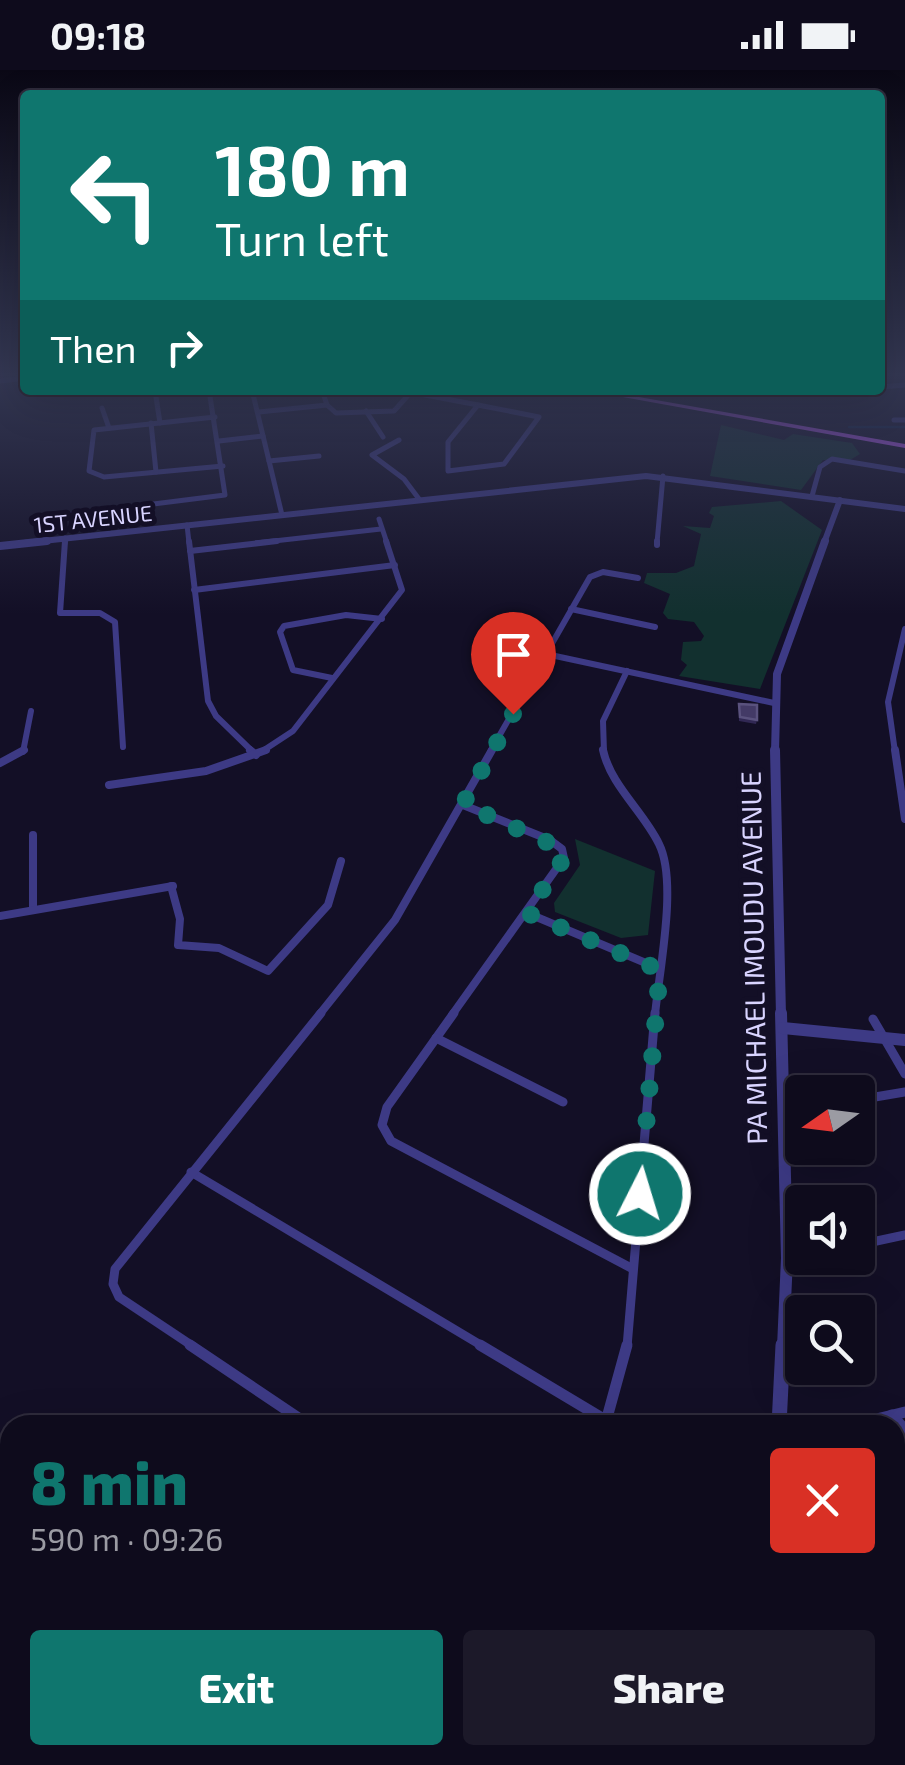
<!DOCTYPE html>
<html lang="en">
<head>
<meta charset="utf-8">
<style>
  :root { --surface:#0e0b1c; --page:#1c1929; --text:#f1f3f6; --muted:#9b9ba3; --line:#2e2b3b; --accent:#0f766e }
  body { margin:0; font-family:"Exo 2",sans-serif; background:var(--page); color:var(--text); height:100vh; display:flex; flex-direction:column; font-size:38px; white-space:nowrap }
  * { box-sizing:border-box; margin:0 }
  p { font-size:32px; color:var(--muted) }
  .icon { flex:none; width:55px; height:55px; fill:none; stroke:currentColor; stroke-width:2; stroke-linecap:round; stroke-linejoin:round }
  .map { position:relative; flex:1; overflow:hidden }
  .panel { position:absolute; left:0px; top:1345px; width:905px; height:350px; display:flex; flex-direction:column; background:var(--surface); border-radius:30px 30px 0 0; box-shadow:0 10px 40px #0002,0 0 0 2px var(--line) }
  .panel>* { flex:none }
  .guide { position:absolute; left:20px; top:20px; width:865px; height:305px; border-radius:10px; box-shadow:0 10px 40px #0002,0 0 0 2px var(--line); background:#0f766e; color:#fff; overflow:hidden }
  .needle { width:65px; rotate:256deg }
  .buttons { position:absolute; left:785px; top:1005px; display:grid; gap:20px }
  .buttons a { display:grid; place-items:center; width:90px; height:90px; border-radius:10px; background:var(--surface); box-shadow:0 10px 40px #0002,0 0 0 2px var(--line); font-size:50px }
  .pin { position:absolute; display:grid; place-items:center; width:85px; height:85px; color:#fff; margin:-102px -42px; border-radius:50% 50% 50% 0; rotate:-45deg; box-shadow:0 0 10px #0007 }
  .pin .icon { rotate:45deg }
  .me { position:absolute; width:110px; margin:-55px; rotate:5deg; stroke-linejoin:round; filter:drop-shadow(0 0 8px #0008) }
  .turn { display:flex; align-items:center; gap:35px; height:210px; padding:0 30px; font-size:45px }
  .turn .icon { width:130px; height:130px; stroke-width:2.5 }
  .turn b { display:block; font-size:70px; line-height:85px }
  .then { display:flex; align-items:center; height:95px; padding:0 30px; background:#0003; gap:20px; font-size:38px }
  .round { display:grid; place-items:center; flex:none; width:105px; height:105px; border-radius:10px; background:var(--page) }
  .summary { display:flex; align-items:center; justify-content:space-between; height:170px; padding:0 30px }
  h1 { font-size:60px; font-weight:800; line-height:75px; color:var(--accent) }
  .action { display:flex; gap:20px; margin-top:auto; padding:20px 30px }
  .action a { flex:1; height:115px; border-radius:10px; background:var(--accent); color:#fff; font-size:40px; font-weight:800; line-height:115px; text-align:center }
  .action a+a { background:var(--page); color:var(--text) }
  .status { display:flex; justify-content:space-between; align-items:center; height:70px; padding:0 50px; background:var(--surface); direction:ltr }
  .status svg { height:28px; fill:currentColor }
  .map>svg:first-child { display:block }
  .green { fill:#12302f }
  .lines { fill:none; stroke-linecap:round; stroke-linejoin:round }
  .stream { stroke:#0c2248; stroke-width:2.5 }
  .minor-far4 { stroke:#3d3a85; stroke-width:5 }
  .minor-far3 { stroke:#3d3a85; stroke-width:6 }
  .minor-far2 { stroke:#3d3a85; stroke-width:8 }
  .minor-far1 { stroke:#3d3a85; stroke-width:9 }
  .minor { stroke:#3d3a85; stroke-width:11 }
  .tertiary-far4 { stroke:#3d3a85; stroke-width:6 }
  .tertiary-far3 { stroke:#3d3a85; stroke-width:8 }
  .tertiary-far2 { stroke:#3d3a85; stroke-width:10 }
  .tertiary-far1 { stroke:#3d3a85; stroke-width:12 }
  .tertiary { stroke:#3d3a85; stroke-width:15 }
  .primary { fill:#c25bff; fill-rule:evenodd }
  .wall { fill:#312854 }
  .building { fill:#433a66; stroke:#5a527e; stroke-width:2.5 }
  .route { stroke:#0f766e; stroke-width:18; stroke-dasharray:0 32.4 }
  .labels { text-anchor:middle; dominant-baseline:central; stroke-width:10; stroke-linejoin:round; paint-order:stroke }
  .far-street-label { font-size:22px; fill:#d9d4ff; stroke:#130f26 }
  .street-label { font-size:28px; fill:#d9d4ff; stroke:#130f26 }
</style>
</head>
<body>
<div class="status"><b>09:18</b><svg viewBox="0 0 49 12"><path d="M0 12V9h3v3zM5 12V6h3v6zM10 12V3h3v9zM15 12V0h3v12zM26 1h20v11H26zM47 4h2v5h-2z"/></svg></div>
<div class="map">
<svg width="905" height="1695" viewBox="0 0 905 1695">
  <rect width="100%" height="100%" fill="#130f26"/>
  <g class="green">
    <path d="M721,355L784,370L793,364L852,373L860,384L850,390H823L801,420L710,406Z"/>
    <path d="M781,431L822,460L760,619L679,606L687,595L681,590L683,572L701,571L704,566L694,552L668,549L663,543L670,524L644,513L647,503H676L694,496L701,464L683,456L710,458L714,446L709,443L712,437Z"/>
    <path d="M575,769L655,801L648,865L621,868L555,842L554,833L580,795Z"/>
  </g>
  <g class="lines">
    <path class="stream" d="M849,357H905"/>
    <g class="minor-far4">
      <path d="M0,311L25,308"/>
      <path d="M880,317L905,315"/>
      <path d="M252,320L282,445"/>
      <path d="M322,320L327,335L336,343L394,341L411,322"/>
      <path d="M399,320L478,335"/>
      <path d="M156,327L160,353"/>
      <path d="M478,335L539,347L504,394L448,401V372Z"/>
      <path d="M102,338L109,358"/>
      <path d="M366,341L383,367"/>
      <path d="M259,342L327,335"/>
      <path d="M215,347L94,360L89,401L104,407L223,396"/>
      <path d="M894,350H905"/>
      <path d="M151,353L156,402"/>
      <path d="M399,370L372,385L404,409L419,429"/>
      <path d="M219,371L263,366"/>
      <path d="M269,391L319,386"/>
      <path d="M812,426L820,397L832,389L905,401"/>
      <path d="M42,448L225,425L209,320"/>
      <path d="M379,449L387,473"/>
      <path d="M187,455L189,473"/>
      <path d="M65,473V468"/>
      <path d="M256,473L381,459"/>
      <path d="M657,473L663,406"/>
    </g>
    <g class="minor-far3">
      <path d="M65,471L60,543H100L115,552L123,677"/>
      <path d="M189,471L208,631L216,646L253,682"/>
      <path d="M657,475V471"/>
      <path d="M190,481L277,471"/>
      <path d="M194,520L395,495"/>
      <path d="M571,539L655,557"/>
      <path d="M546,584L774,633"/>
      <path d="M332,608L293,600L280,562L284,556L346,545L382,549"/>
      <path d="M23,682L31,641"/>
      <path d="M261,682L293,661L402,520L386,471"/>
      <path d="M490,682L590,507L603,502L638,508"/>
      <path d="M604,682L603,651L627,601"/>
      <path d="M895,682L888,632L905,559"/>
    </g>
    <g class="minor-far2">
      <path d="M250,680L256,685"/>
      <path d="M603,680C611,716 643,741 659,774C678,812 659,901 655,945"/>
      <path d="M895,680L905,749"/>
      <path d="M0,693L24,680"/>
      <path d="M109,715L206,701L266,680"/>
      <path d="M33,765V840"/>
      <path d="M171,816L180,849L178,875L219,878L268,901L328,835L341,791"/>
      <path d="M527,843L660,899"/>
      <path d="M0,846L173,816"/>
      <path d="M319,945L395,850L492,680"/>
      <path d="M452,945L564,788L562,779L550,770L463,735"/>
    </g>
    <g class="minor-far1">
      <path d="M454,943L387,1037L382,1055L391,1071L633,1199"/>
      <path d="M873,949L905,1004"/>
      <path d="M436,968L563,1032"/>
      <path d="M875,1027L905,1022"/>
      <path d="M191,1102L484,1277"/>
      <path d="M858,1175L905,1165"/>
      <path d="M194,1277L119,1227L113,1214L115,1199L321,943"/>
      <path d="M627,1277L655,943"/>
    </g>
    <g class="minor">
      <path d="M190,1275L309,1355"/>
      <path d="M480,1275L607,1351"/>
      <path d="M892,1345L905,1360"/>
      <path d="M605,1355L627,1275"/>
      <path d="M852,1355L905,1342"/>
      <path d="M0,1561L10,1572"/>
      <path d="M119,1685L129,1695"/>
      <path d="M803,1685L808,1695"/>
    </g>
    <g class="tertiary-far4">
      <path d="M24,473L646,406L905,439"/>
      <path d="M824,473L840,430"/>
    </g>
    <g class="tertiary-far3">
      <path d="M0,476L47,471"/>
      <path d="M775,682L777,604L825,471"/>
    </g>
    <path class="tertiary-far2" d="M775,680L781,945"/>
    <g class="tertiary-far1">
      <path d="M781,943L787,1188L783,1277"/>
      <path d="M783,958L905,970"/>
    </g>
    <g class="tertiary">
      <path d="M779,1355L783,1275"/>
      <path d="M665,1695L670,1685"/>
    </g>
    <path class="primary" d="M584,320H599L905,374V378Z"/>
  </g>
  <path class="wall" d="M739,634L757,650L756,654L739,651Z"/>
  <path class="building" d="M739,634L757,635V650L740,647Z"/>
  <linearGradient id="sky" x2="0" y2="1"><stop stop-color="#0a0815"/><stop offset="0.56" stop-color="#333752"/><stop offset="1" stop-color="#333752" stop-opacity="0"/></linearGradient>
  <rect width="905" height="544" fill="url(#sky)"/>
  <g class="lines">
    <path class="route" d="M513,644L463,734L562,779L564,788L527,843L660,900L640,1124"/>
  </g>
  <g class="labels">
    <g class="far-street-label">
      <text transform="translate(93 448) rotate(-6)">1ST AVENUE</text>
    </g>
    <g class="street-label">
      <text transform="translate(753 888) rotate(-91)">PA MICHAEL IMOUDU AVENUE</text>
    </g>
  </g>
</svg>
<div class="buttons">
<a><svg class="needle" viewBox="-14 -14 28 28"><path d="M0-13l5 13h-10z" fill="#e53935"/><path d="M0 13l5-13h-10z" fill="#9b9ba3"/></svg></a>
<a><svg class="icon" aria-label="sound" viewBox="0 0 24 24"><path d="M4 9h4l5-4v14l-5-4H4zM17 9q2 3 0 6"/></svg></a>
<a><svg class="icon" aria-label="search" viewBox="0 0 24 24"><circle cx="10" cy="10" r="6"/><path d="M15 15l6 6"/></svg></a>
</div>
<div class="pin" style="left:513px;top:644px;background:#d93025"><svg class="icon" aria-label="arrive" viewBox="0 0 24 24"><path d="M6 21V4h12l-3 4 3 4H6"/></svg></div>
<svg class="me" style="left:640px;top:1124px" viewBox="-20 -20 40 40"><circle r="17" fill="#0f766e" stroke="#fff" stroke-width="3"/><path d="M0-11L8 9 0 5-8 9z" fill="#fff"/></svg>
<div class="guide">
<div class="turn"><svg class="icon" aria-label="left" viewBox="0 0 24 24"><path d="M17 20v-9H6M10 6l-5 5 5 5"/></svg><div><b>180 m</b>Turn left</div></div>
<div class="then">Then<svg class="icon" aria-label="right" viewBox="0 0 24 24"><path d="M7 20v-9h11M14 6l5 5-5 5"/></svg></div>
</div>
<section class="panel">
<div class="summary"><div><h1>8 min</h1><p>590 m · 09:26</p></div><a class="round" style="background:#d93025;color:#fff"><svg class="icon" aria-label="close" viewBox="0 0 24 24"><path d="M6 6l12 12M18 6L6 18"/></svg></a></div>
<div class="action"><a>Exit</a><a>Share</a></div>
</section>
</div>
</body>
</html>
